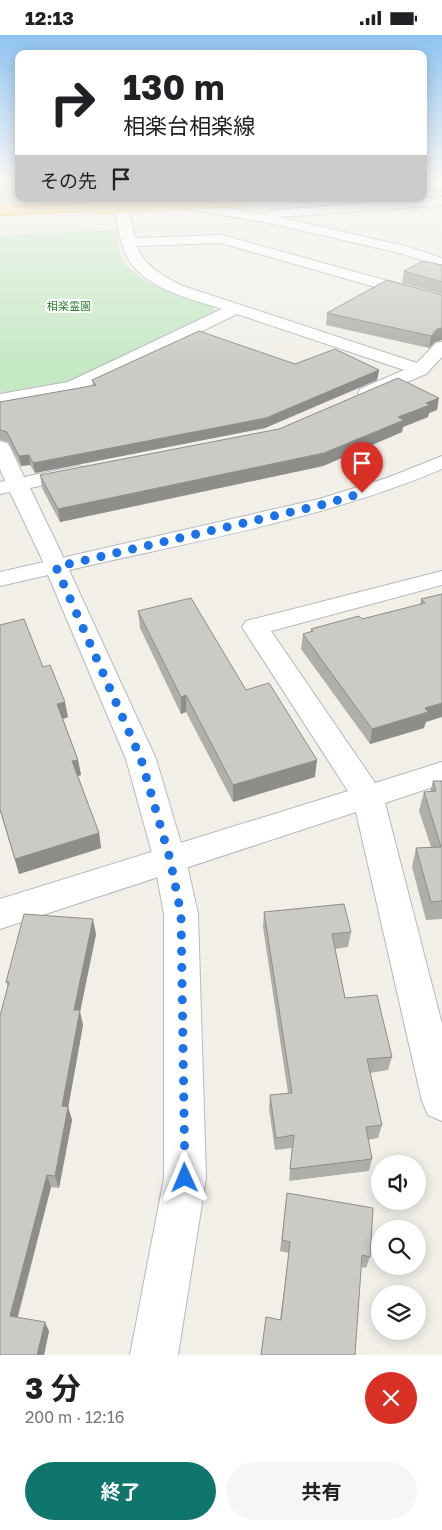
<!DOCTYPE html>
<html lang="ja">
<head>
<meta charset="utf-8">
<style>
  :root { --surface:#fff; --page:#f6f6f6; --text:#202124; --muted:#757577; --accent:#0f766e }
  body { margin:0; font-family:"Golos Text","Noto Sans JP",sans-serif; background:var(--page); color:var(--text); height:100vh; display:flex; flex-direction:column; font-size:19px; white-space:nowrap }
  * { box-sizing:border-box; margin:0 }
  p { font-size:16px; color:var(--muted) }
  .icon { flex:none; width:28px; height:28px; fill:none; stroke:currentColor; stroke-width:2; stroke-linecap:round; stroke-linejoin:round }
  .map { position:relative; height:1320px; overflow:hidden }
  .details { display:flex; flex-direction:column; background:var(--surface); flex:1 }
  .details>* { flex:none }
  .hud { position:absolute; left:15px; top:15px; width:412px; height:152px; border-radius:10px; box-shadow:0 2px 12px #0003; background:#fff; color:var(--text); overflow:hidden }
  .fabs { position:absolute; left:371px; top:1120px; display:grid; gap:10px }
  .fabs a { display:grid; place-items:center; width:55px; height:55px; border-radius:50%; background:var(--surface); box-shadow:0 2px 12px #0003; font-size:25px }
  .pin { position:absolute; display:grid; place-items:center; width:42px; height:42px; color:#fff; margin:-51px -21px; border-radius:50% 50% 50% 0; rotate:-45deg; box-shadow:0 0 5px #0007 }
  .pin .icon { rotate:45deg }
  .me { position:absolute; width:55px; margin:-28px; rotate:359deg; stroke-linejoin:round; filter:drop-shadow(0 0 4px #0008) }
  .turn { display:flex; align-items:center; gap:18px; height:105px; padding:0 25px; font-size:22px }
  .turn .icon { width:65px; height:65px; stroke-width:2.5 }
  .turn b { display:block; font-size:35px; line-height:42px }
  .then { display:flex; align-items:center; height:48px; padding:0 25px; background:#0003; gap:10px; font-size:19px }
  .round { display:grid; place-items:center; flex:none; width:52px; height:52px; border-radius:26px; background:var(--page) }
  .overview { display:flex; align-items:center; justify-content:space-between; height:85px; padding:0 25px }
  h1 { font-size:30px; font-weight:700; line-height:38px }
  .cta { display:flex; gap:10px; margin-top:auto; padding:10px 25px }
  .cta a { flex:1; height:58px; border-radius:30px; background:var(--accent); color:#fff; font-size:20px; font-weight:700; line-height:58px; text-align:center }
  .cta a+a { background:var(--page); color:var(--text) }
  .status { display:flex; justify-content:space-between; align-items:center; height:35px; padding:0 25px; background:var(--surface); direction:ltr }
  .status svg { height:14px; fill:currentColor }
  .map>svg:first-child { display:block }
  .green { fill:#c5e8c5 }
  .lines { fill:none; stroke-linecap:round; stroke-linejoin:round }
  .street-casing { stroke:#b5b8bc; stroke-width:2 }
  .secondary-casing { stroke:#b6babf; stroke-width:2 }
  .highway-casing { stroke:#f9ab00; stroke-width:2 }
  .street { fill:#fff; fill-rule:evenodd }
  .secondary { fill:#fff; fill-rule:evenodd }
  .highway { fill:#fde293; fill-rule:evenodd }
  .highway-bridge-casing { stroke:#f9ab00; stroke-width:15; stroke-linecap:butt }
  .highway-bridge { stroke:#fde293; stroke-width:14 }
  .wall { fill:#afaea9 }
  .shaded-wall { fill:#8f8d8a }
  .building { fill:#cccac5; stroke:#8f8d8a }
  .route { stroke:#1a73e8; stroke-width:9; stroke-dasharray:0 16.2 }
  .labels { text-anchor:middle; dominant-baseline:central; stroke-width:4; stroke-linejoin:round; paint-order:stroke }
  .far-park-label { font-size:11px; fill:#348238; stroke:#fff }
</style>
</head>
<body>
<div class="status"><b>12:13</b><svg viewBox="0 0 49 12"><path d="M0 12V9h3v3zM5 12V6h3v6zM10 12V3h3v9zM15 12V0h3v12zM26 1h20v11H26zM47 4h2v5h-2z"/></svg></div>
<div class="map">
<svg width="442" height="1320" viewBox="0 0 442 1320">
  <rect width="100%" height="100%" fill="#f1efe8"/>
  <g class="green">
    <path d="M0,150L19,154V164H73L0,170Z"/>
    <path d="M116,195C118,203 118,211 120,218C130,249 186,262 213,272L214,277L66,348L0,360V200Z"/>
  </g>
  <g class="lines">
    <g class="street-casing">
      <g id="street">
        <path d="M1,147H19V153L3,150Z"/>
        <path d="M442,162V170L279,182L409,212L442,223V232L400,218L264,187L163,170L157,166L158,164H172L268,180L269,176L274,175Z"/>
        <path d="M114,164H126L135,203L222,200L442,261V271L221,208L137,211C144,231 162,240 180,250L417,328L436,308L442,307V322L426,339L367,364L360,362L358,358L360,354L404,335L237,279L79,356L0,371V359L68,347L222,274C189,263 139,253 125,217C118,201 116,181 114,164Z"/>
        <path d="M0,406L7,408L10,412L24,442L79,431L86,433L89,437L86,441L30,453L68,532L64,537L56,539L48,537L10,457L0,459V447L5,446L0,434Z"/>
        <path d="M442,536V550L271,596L375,748L442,727V749L385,768L442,989V1086L428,1080L422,1066L356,777L0,894V864L348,756L242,592L246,586Z"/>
      </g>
    </g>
    <g class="secondary-casing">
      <path id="secondary" d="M442,421V434C324,484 194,506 69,535L156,724L186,825L198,879L206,1143L178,1320H130L164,1143V879L154,825L126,724L48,540L0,551V537L319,464L387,443Z"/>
    </g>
    <g class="highway-casing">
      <g id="highway">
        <path d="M442,147V155L424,156V148Z"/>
        <path d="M91,168L97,172L96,175L0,180V172Z"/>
      </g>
    </g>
    <use href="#street" class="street"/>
    <use href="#secondary" class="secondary"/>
    <use href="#highway" class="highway"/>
    <g class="highway-bridge-casing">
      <path id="highway-bridge" d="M91,172L244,164"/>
    </g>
    <use href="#highway-bridge" class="highway-bridge"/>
  </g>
  <g class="wall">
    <path d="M442,230V259L402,248L404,236Z"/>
    <path d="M442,260V305L435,307L429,313L326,290L327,278Z"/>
    <path d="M295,329L379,335L377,345L265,393L35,438L30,430L21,431L8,407L0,405V367L93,351L92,345Z"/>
    <path d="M437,375L429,378L428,382L403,392L402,397L323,431L60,487L42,453L40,440Z"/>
    <path d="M442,559L424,693L370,709L301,614L303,599L311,597V594L362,584L420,570L421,564Z"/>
    <path d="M138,576L246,655L315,742L233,767L186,677L181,679L140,593Z"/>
    <path d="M0,590L43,632L68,682L63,684L78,725L81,740L78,741L99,798L101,813L19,839L0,776Z"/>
    <path d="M433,746H442V884L426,885L412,832L416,813L431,812L419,776L424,757H430Z"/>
    <path d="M264,877L351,897L348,912L335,914L345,963L392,1022L388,1035L370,1038L382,1090L378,1103L368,1105L372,1124L369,1136L289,1146L292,1113L275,1115L269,1074L270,1060L288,1058L263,892Z"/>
    <path d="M96,899L80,977L83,990L68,1072L72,1085L59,1153L51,1152L18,1282L49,1296L44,1320H0L8,952L6,947Z"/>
    <path d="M287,1158L370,1222L366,1233L361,1232L280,1284L289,1218L280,1216Z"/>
  </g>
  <g class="shaded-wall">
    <path d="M442,293V305L435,307L429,313L431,301L437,294Z"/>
    <path d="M379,335L377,345L265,393L35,438L33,428Z"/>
    <path d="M439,363L437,375L429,378L428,382L403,392L402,397L323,431L60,487L58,474L398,382L426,368Z"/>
    <path d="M29,420L30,430L21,431L19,421Z"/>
    <path d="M186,660V677L181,679V662Z"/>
    <path d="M65,667L68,682L60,685L57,669Z"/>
    <path d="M442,668V682L426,687L424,693L370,709L372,694L425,673Z"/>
    <path d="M78,725L81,740L75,742L72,726Z"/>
    <path d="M317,725L315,742L233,767V750Z"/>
    <path d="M99,798L101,813L19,839L15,824Z"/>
    <path d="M93,884L96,899L80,977L83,990L66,1085L62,1071L74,975Z"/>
    <path d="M68,1072L72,1085L59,1153L55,1141Z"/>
    <path d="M47,1140L51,1152L15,1291L10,1281Z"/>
    <path d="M45,1287L49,1296L44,1320H37Z"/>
  </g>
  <g class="building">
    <path d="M423,226L442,230V247L404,236Z"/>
    <path d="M387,245L442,260V293L437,294L431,301L327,278Z"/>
    <path d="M199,296L295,329L335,314L379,335L266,383L33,428L29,420L19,421L7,397L0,395V367L96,350L92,345Z"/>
    <path d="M398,343L439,363L426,368L430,370L398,382L404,385L324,418L58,474L40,440L279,394Z"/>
    <path d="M442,559V668L425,673L428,677L372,694L303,599L313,596L311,594L359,581L362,584L425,568L421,564Z"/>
    <path d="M191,563L246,655L269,648L317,725L233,750L186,660L181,662L138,576Z"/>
    <path d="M24,584L43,632L50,630L65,667L57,669L78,725L72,726L99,798L15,824L0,774V590Z"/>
    <path d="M433,746H442V866L431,867L416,813L441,812L424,757L436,756Z"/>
    <path d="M344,869L351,897L332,899L345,963L377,960L392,1022L367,1024L382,1090L366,1092L372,1124L290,1134L294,1100L276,1103L270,1060L292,1058L264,877Z"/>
    <path d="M24,879L93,884L74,975H80L62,1071L68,1072L55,1141L47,1140L10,1281L45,1287L37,1320H0V981L9,947H6Z"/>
    <path d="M287,1158L373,1173L370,1222L362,1220L355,1320H261L266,1282L281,1285L290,1207L282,1205Z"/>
  </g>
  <linearGradient id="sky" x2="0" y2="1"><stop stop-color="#8fc3f1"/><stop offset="0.44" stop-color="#f9f8f5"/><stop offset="1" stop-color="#f9f8f5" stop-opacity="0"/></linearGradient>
  <rect width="442" height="331" fill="url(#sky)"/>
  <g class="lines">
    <path class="route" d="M185,1143L181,879L170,824L141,724L56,532L325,469L362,458"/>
  </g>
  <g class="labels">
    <g class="far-park-label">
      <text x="69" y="270">相楽霊園</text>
    </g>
  </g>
</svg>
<div class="fabs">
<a><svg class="icon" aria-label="sound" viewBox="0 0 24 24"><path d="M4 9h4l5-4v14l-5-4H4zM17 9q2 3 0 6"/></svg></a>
<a><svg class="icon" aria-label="search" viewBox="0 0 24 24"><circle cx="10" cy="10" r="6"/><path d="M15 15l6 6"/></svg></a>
<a><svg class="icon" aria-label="layers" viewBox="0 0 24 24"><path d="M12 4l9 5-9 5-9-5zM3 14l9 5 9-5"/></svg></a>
</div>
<div class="pin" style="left:362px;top:458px;background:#d93025"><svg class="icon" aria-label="arrive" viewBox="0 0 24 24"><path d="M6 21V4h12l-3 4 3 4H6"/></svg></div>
<svg class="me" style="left:185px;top:1143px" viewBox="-20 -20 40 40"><path d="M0-17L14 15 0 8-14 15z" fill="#1a73e8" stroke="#fff" stroke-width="4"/></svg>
<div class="hud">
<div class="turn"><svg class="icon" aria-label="right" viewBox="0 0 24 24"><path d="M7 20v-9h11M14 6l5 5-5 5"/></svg><div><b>130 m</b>相楽台相楽線</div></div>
<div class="then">その先<svg class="icon" aria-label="arrive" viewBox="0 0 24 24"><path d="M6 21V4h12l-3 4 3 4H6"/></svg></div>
</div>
</div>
<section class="details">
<div class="overview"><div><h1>3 分</h1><p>200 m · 12:16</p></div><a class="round" style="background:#d93025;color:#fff"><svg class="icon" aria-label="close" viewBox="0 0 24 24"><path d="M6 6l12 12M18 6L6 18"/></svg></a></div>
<div class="cta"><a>終了</a><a>共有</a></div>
</section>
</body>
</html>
